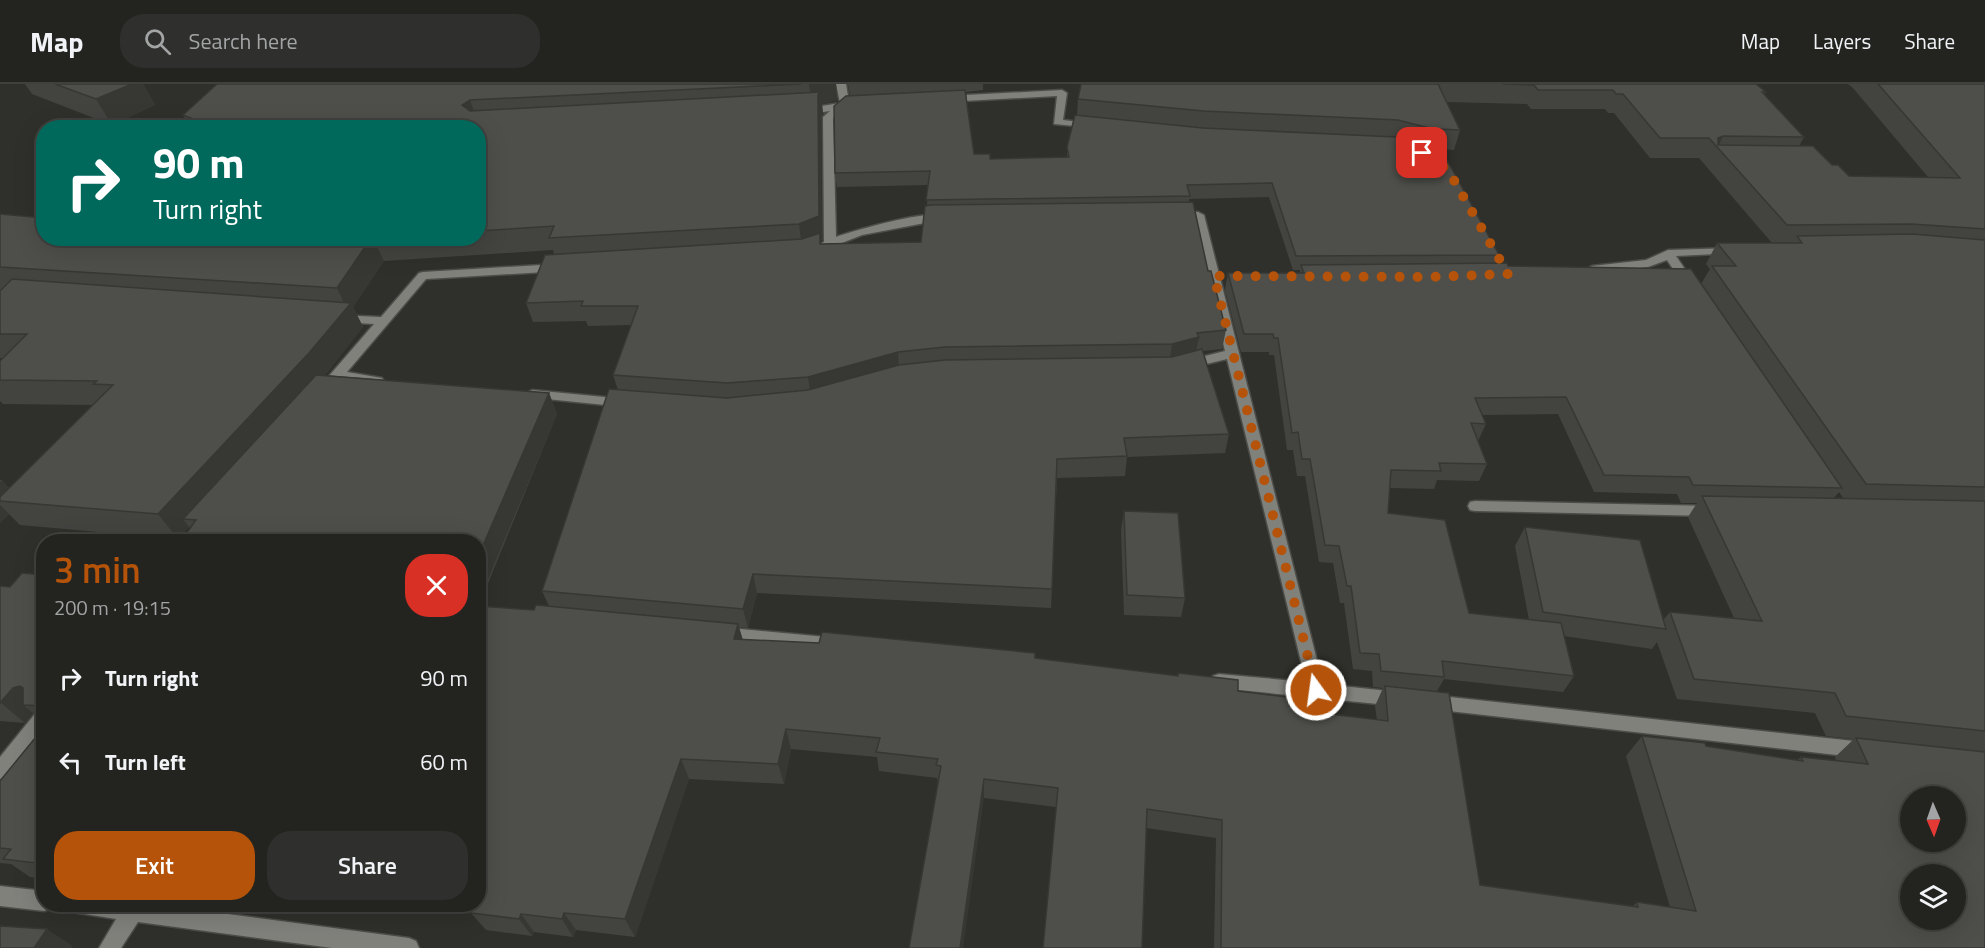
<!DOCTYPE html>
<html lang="en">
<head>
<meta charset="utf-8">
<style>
  :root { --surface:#232420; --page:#2f302d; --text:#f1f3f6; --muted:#a3a4a5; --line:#40413e; --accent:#b45309 }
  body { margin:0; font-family:"Titillium Web",sans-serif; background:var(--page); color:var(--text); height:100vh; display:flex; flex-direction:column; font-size:22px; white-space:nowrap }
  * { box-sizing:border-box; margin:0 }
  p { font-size:20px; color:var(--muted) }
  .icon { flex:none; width:33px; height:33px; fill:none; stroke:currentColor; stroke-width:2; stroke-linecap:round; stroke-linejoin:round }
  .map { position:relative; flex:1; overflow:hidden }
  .panel { position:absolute; left:36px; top:450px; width:450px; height:378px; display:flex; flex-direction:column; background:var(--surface); border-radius:24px; box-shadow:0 6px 24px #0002,0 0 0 2px var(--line) }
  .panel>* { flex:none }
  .top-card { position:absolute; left:36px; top:36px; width:450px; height:126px; border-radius:24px; box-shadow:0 6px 24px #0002,0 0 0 2px var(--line); background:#00695c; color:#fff; overflow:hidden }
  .needle { width:39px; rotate:178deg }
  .tools { position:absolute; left:1900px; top:702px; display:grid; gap:12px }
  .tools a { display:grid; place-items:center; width:66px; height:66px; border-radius:50%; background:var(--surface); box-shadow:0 6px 24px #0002,0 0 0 2px var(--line); font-size:30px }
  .pin { position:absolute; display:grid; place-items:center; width:51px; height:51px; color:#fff; margin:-26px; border-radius:12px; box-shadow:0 3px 9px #0006 }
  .me { position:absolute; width:66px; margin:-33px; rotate:346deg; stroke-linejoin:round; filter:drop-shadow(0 0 4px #0008) }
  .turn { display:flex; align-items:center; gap:21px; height:126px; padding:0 18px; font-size:27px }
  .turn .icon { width:78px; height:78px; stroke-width:2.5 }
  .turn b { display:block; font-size:42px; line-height:51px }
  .round { display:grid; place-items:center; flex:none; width:63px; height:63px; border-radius:24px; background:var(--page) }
  .head { display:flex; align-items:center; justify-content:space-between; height:102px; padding:0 18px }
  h1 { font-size:36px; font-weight:600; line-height:45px; color:var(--accent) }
  .cta { display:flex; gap:12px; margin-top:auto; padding:12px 18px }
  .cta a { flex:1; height:69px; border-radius:24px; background:var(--accent); color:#fff; font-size:24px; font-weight:600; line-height:69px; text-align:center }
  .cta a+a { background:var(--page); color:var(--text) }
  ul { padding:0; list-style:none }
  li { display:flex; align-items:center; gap:18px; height:84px; padding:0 18px }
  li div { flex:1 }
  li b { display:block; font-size:22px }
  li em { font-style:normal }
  header { display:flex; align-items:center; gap:36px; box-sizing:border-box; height:84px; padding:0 30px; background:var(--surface); border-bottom:2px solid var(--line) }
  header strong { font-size:28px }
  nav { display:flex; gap:33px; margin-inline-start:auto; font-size:21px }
  .search { width:420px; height:54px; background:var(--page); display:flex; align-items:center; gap:15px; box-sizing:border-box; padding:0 21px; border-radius:24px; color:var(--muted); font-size:22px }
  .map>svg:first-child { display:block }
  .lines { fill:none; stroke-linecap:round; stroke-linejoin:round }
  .minor-casing { stroke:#4c4d49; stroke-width:3 }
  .minor { fill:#81817c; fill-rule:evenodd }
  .wall { fill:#434440; fill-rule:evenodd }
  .shaded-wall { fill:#373734 }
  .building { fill:#4e4f4a; stroke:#373734; stroke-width:1.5; fill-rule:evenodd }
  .route { stroke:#b45309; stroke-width:10; stroke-dasharray:0 18 }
</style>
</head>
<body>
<header>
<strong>Map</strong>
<div class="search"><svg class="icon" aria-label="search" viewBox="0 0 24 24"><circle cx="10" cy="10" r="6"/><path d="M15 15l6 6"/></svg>Search here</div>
<nav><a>Map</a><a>Layers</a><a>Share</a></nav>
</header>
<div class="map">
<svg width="1985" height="864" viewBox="0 0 1985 864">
  <rect width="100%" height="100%" fill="#2f302b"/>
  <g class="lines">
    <g class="minor-casing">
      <g id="minor">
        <path d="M836,0H846L849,18L858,20L846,24L833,34L836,153C853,147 935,123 948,133L946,135L862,151L814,170H806V166L824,158L823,33L830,27L803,31L798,28L803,25L840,19Z"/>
        <path d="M1062,6L1067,9L1063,36L1096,40V44L1054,40L1057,12L946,18L941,15L946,12Z"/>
        <path d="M1176,128H1198L1204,131L1323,600L1398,608L1404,610L1407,615L1404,620L1398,622L1219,604L1213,602L1210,597L1213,592L1219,590L1306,598L1227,275L1186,285L1179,281L1181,278L1225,267L1193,134L1172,133L1170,131Z"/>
        <path d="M1733,164L1739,167L1737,169L1676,172L1697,203L1691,207L1687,206L1667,176L1648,183L1592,190L1586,186L1592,182L1646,176L1668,166Z"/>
        <path d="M558,180L562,181V187L426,195L347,288L382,294L384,297L382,300L340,296L328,310H318L316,307L374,240L340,238L334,234L336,231L381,233L419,189L423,188Z"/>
        <path d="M532,306L625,315L632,319L625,323L527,313L525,310Z"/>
        <path d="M1475,417L1712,422L1717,423L1719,427L1717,431L1712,432L1475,427L1470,426L1468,422L1470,418Z"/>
        <path d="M720,543L837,554L843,556L845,561L843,566L837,568L720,557L714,555L712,550L714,545Z"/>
        <path d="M1431,611L1863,658L1869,660L1872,666L1869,672L1863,674L1431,625L1425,623L1422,618L1425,613Z"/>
        <path d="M44,624V645L6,693L0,695V673L38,626Z"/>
        <path d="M0,802L44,807V820H52L51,824L44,827L0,822Z"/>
        <path d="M63,820H152L409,854L416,857L419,864H332L138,838L121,864H99L116,835L66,827Z"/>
      </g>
    </g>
    <use href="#minor" class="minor"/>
  </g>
  <g class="wall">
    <path d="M25,0H143L155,21L112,41L32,10Z"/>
    <path d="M217,0H836L837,16L822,20L823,30L821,33V160L921,158L927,122L928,101L837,103L835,89L850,12L848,0H983V6L966,8L974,70L990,75L1067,73V63L1077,32L1078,15L1081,0H1756L1766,8L1764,11L1804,53L1799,62L1849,92L1928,93L1853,4L1848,0H1985V864H1214L1216,754L1146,744L1056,723L984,714L938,699L937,694L879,687L877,673L791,665L784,700L689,695L635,853L576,846L573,853L534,848L532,852L486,846L471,829L478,820V522L534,526L549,522L542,507L618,306L613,291L631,241L588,242L586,237L533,238L526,219L554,170L553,166L384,177L353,223L363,243L325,291L549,309L557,330L480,519L190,444L189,443L178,455L20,441L9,430L0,439V396H2L9,404L93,321L3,320L0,317V277L3,274H0V130L44,154H478V44H190L183,31ZM1447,18L1527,20L1531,25H1605L1608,29H1614L1650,74H1699L1772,159H1717L1706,180L1710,185L1701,200L1508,182L1495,179L1499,171L1436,69L1437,65L1454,66L1460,46ZM1269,113L1293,186H1300V189H1228L1225,206L1241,268H1269V271H1274L1287,366H1293L1297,392H1305L1319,478L1333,479L1340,519H1344L1353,585L1372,587L1373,603L1383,604L1375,622L1377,636L1313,628L1178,589V592L1035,574L743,556L739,543L748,544L757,509L1051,524L1057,394L1125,392L1127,373L1225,369L1229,350L1203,267L1222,265L1226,246L1208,187L1189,118V115ZM1558,330L1594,408L1677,410L1681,419H1697L1688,433L1734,534L1670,528L1663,536L1525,443L1515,462L1529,536L1469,529L1388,429L1390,404L1434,405L1437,396L1479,397L1487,380L1478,357L1486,340L1482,331ZM1839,408L1843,414H1834ZM1564,552L1652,565L1657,558L1677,615L1815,629L1826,652L1854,655L1835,673L1836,677L1801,673L1797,676L1642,652L1626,672L1670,823L1637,818L1632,823L1480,801L1437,607L1444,595L1563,608L1574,592Z"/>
    <path d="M1124,427L1185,514L1181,533L1124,531L1121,446Z"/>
    <path d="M44,491V638L33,629L25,639L0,637V502L10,503Z"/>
    <path d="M44,643V795L30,793L11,780L0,779V697Z"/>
    <path d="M273,820H343L338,830Z"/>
  </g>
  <g class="shaded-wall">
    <path d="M132,0H143L155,21L112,41L96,15Z"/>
    <path d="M809,0H836L837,16L822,20L823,30L821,33L822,156H821L822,168L802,164L799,140L812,22Z"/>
    <path d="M470,16L478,39L462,21Z"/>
    <path d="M1723,52L1718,63V54Z"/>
    <path d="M371,154H373L384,177L353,223L363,243L323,293L183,435L189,443L178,455L158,430L346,223L337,204Z"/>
    <path d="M1199,253L1195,273L1169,280L1172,260Z"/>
    <path d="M898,268L899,288L811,313L808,293Z"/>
    <path d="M549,309L557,330L478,519V473Z"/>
    <path d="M2,396L22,418L0,417V398Z"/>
    <path d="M0,421L9,430L0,439Z"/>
    <path d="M753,490L757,509L748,544L743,525Z"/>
    <path d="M738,540L744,561L734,555Z"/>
    <path d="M20,602L43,622L23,621L33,629L25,639L1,619L13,604Z"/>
    <path d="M786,645L791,665L784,700L778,680Z"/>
    <path d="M681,675L689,695L635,853L625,835Z"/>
    <path d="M984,695V714L963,864H960Z"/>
    <path d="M329,820H343L338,830Z"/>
    <path d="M564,829L576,846L573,853L562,835Z"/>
    <path d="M521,830L534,848L532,852L519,835Z"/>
    <path d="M47,845L73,862L72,864H34Z"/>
  </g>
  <g class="building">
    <path d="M55,0H132L96,15Z"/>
    <path d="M217,0H801L470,16L462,21L470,27L820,8L818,11L819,132L799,140L549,154L554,142L478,147V44H216L183,31Z"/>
    <path d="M1081,0H1438L1460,46L1439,45L1442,51L1433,45L1398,36L1204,27L1078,15Z"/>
    <path d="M1503,0H1756L1766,8H1762L1804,53L1723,52L1718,54V61L1813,62L1832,81H1838L1849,92L1960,94L1878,0H1985V145L1912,140L1787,141L1709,54H1660L1623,10H1616L1613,6H1538L1534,1Z"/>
    <path d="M965,6L974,70H990V75L1069,73L1067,63L1075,31L1203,44L1396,53L1421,59L1447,76L1499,171L1296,172L1272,99L1187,101L1190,112L926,116L930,87L835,89L834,22L846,12Z"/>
    <path d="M1193,118L1208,187H1211L1226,246L1197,249L1199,253L1172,260L945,263L898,268L808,293L727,299L613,291L638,222H581L583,217L526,219L545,171L802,155L820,149V160L921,158L925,122L931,121Z"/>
    <path d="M0,130L44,134V154H371L337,204L0,183Z"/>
    <path d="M1912,150L1985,156V403L1866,400L1712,182H1736L1717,159H1802L1797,152Z"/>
    <path d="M1507,179L1508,182L1691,185L1842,404L1693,401L1689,393L1604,391L1566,313L1475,314L1486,340L1471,339L1487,380L1439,379L1441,387L1391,386L1388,429L1445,436L1469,529L1561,539L1574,592L1442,577L1444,593L1381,587L1379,570L1360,569L1351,502H1347L1339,462L1325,461L1310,375H1302L1298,348L1292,349L1278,254H1274L1273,250H1244L1228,189H1304L1301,181Z"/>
    <path d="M12,195L351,219L309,269L158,430L0,417V413L113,301L93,300L97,297L0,296V277L27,250H0V207Z"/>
    <path d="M1202,265L1229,350L1124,354L1127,372L1057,375L1052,505L753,490L743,525L542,507L609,305L727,314L808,306L899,281L945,276L1172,273Z"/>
    <path d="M316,291L549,309L478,473V458H180L196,436L183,435Z"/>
    <path d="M1702,412L1985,417V647L1846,632L1835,609L1694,595L1670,528L1762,537Z"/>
    <path d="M1124,427L1178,429L1185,514L1127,511Z"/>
    <path d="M1525,443L1640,456L1666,545L1543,528Z"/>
    <path d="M22,489L44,491V622L23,621V604L20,602L13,604L0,619V502L10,503Z"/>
    <path d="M536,521L738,540L734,555L819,559L822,548L1035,569V574L1178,592V589L1238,596V607L1312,616L1313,628L1388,637L1385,602L1449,609L1480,801L1638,823L1637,818L1696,827L1642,652L1705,659L1706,662L1803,677L1801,673L1868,680L1856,654L1985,668V864H1221L1222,736L1147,725L1142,864H1043L1058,704L984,695L960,864H909L941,682L936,681L938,675L876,668L880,654L786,645L778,680L681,675L625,835L564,829L562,835L521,830L519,835L471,829L475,820H478V814L485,799L478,798V522L534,526ZM1911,712H1956V758H1911ZM1911,790H1956V836H1911Z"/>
    <path d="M44,643V780L3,775L11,765L0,764V697Z"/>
    <path d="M0,842L47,845L34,864H0Z"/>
  </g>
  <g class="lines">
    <path class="route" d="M1316,606L1214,192L1430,193L1508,190L1448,86L1422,69"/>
  </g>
</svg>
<div class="tools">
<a><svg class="needle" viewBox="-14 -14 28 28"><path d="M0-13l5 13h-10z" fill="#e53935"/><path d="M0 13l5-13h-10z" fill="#a3a4a5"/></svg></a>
<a><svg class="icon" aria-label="layers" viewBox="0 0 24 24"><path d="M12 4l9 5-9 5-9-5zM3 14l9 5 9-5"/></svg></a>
</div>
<div class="pin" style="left:1422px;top:69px;background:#d93025"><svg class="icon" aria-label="arrive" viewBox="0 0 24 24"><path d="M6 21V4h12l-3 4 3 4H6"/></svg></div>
<svg class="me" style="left:1316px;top:606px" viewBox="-20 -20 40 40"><circle r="17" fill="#b45309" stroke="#fff" stroke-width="3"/><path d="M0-11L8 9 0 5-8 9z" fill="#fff"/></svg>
<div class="top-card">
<div class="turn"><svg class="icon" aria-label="right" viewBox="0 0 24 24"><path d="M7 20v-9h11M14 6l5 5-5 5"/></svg><div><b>90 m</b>Turn right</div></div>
</div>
<section class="panel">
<div class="head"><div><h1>3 min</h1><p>200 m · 19:15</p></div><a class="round" style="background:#d93025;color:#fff"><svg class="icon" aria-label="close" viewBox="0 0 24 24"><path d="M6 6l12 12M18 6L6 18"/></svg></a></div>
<ul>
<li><svg class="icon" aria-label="right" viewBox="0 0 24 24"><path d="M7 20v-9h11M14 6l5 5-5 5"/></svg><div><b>Turn right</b></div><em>90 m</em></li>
<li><svg class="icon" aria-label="left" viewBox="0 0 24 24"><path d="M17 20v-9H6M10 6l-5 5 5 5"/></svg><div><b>Turn left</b></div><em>60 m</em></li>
</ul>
<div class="cta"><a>Exit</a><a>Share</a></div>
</section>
</div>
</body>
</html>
